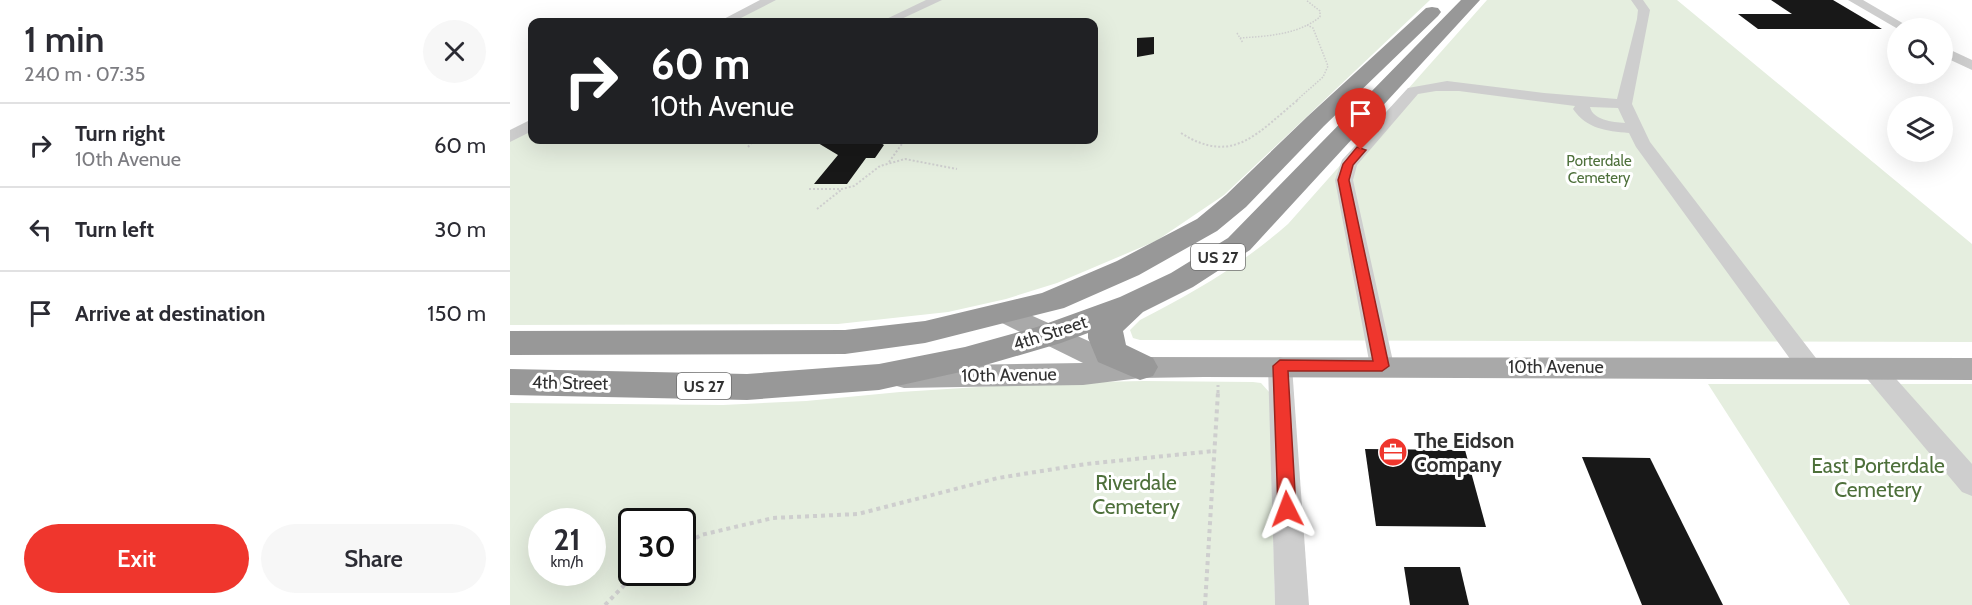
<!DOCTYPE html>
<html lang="en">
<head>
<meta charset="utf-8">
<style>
  :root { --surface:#fff; --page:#f7f7f7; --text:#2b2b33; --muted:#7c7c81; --line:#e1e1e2; --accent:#ef362d }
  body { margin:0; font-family:Cabin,sans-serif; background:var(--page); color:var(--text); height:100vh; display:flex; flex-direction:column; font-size:22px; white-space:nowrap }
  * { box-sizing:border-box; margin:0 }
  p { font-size:20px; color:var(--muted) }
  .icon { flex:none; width:33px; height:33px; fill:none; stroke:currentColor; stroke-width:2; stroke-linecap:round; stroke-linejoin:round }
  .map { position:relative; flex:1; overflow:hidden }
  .details { display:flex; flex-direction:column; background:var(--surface); width:510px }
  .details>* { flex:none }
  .hud { position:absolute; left:18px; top:18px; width:570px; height:126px; border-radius:12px; box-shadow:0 6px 24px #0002; background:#202124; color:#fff; overflow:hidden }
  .tools { position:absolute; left:1377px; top:18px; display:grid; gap:12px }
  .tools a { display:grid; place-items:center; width:66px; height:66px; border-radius:50%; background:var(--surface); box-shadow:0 6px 24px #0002; font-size:30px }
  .speed { position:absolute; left:18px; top:508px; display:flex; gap:12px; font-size:30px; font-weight:700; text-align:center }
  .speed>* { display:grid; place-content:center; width:78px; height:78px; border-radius:50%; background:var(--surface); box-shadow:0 6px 24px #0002; line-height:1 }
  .speed small { font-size:15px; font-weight:400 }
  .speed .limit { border:3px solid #111; border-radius:9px; background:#fff; color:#111 }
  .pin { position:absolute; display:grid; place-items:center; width:51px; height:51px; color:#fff; margin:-62px -26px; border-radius:50% 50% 50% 0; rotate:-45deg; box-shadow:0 0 6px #0007 }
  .pin .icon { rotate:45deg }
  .me { position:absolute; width:66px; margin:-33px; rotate:357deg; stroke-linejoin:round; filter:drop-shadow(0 0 4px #0008) }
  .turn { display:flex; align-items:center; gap:21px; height:126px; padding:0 24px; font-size:27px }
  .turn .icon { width:78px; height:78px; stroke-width:2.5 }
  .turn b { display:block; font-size:42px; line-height:51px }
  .round { display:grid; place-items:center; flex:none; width:63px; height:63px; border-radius:32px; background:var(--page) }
  .headline { display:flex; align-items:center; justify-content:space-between; height:102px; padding:0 24px }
  h1 { font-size:36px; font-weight:600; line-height:45px }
  .cta { display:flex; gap:12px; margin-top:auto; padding:12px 24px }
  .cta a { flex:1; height:69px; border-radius:36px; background:var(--accent); color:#fff; font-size:24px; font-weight:600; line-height:69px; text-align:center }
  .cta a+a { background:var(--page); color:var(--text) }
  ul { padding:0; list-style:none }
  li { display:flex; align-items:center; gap:18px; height:84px; padding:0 24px; border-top:2px solid var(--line) }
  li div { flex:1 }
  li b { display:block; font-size:22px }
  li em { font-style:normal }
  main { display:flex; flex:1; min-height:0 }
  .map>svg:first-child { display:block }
  .green { fill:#e5eedf; fill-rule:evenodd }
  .building { fill:#181818 }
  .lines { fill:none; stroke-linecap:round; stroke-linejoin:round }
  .path-far3 { stroke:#cecece; stroke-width:1.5; stroke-dasharray:1.5 1.5; stroke-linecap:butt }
  .path-far2 { stroke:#cecece; stroke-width:2; stroke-dasharray:2 2; stroke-linecap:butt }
  .path-far1 { stroke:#cecece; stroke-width:3; stroke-dasharray:3 3; stroke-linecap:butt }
  .path { stroke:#cecece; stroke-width:4; stroke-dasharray:4 4; stroke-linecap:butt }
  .minor { fill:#cecece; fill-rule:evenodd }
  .major { fill:#a9a9a9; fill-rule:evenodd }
  .highway { fill:#989898; fill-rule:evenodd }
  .route { fill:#ef362d; stroke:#9b231d; stroke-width:1.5 }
  .labels { text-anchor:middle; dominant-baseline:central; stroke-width:6; stroke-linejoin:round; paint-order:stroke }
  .far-park-label { font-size:15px; fill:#4e703b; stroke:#fff }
  .shield { fill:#fff; stroke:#6f6f6f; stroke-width:1.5 }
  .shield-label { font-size:16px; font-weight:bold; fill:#313131 }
  .street-label { font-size:18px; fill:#313131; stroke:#fff }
  .near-poi-label { font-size:21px; font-weight:bold; fill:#313131; stroke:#fff; text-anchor:start }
  .near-park-label { font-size:21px; fill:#4e703b; stroke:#fff }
</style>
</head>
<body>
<main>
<section class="details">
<div class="headline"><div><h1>1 min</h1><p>240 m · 07:35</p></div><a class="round"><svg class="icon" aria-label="close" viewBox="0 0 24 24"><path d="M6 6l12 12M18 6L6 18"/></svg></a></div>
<ul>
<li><svg class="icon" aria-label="right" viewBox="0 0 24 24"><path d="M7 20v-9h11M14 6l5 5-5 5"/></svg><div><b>Turn right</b><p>10th Avenue</p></div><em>60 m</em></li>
<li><svg class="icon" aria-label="left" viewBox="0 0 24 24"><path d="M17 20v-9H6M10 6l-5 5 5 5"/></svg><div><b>Turn left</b></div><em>30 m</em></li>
<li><svg class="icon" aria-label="arrive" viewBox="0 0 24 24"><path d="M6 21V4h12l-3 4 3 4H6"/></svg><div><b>Arrive at destination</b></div><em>150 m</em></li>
</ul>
<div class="cta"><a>Exit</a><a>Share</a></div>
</section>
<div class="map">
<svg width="1462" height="605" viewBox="0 0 1462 605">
  <rect width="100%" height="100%" fill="#fff"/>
  <g class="green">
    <path d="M260,0H920L714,195L646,241L547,283L496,299L438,312L328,324L0,325V137L22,124V140H584V22H214Z"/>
    <path d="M977,0H1167L1462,244V342L630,340L623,338L620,330L630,320C685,292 731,265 778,224Z"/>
    <path d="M634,381L743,382L751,383L760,393L765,605H0V403L213,405L296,401L390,392L530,383ZM32,522H82V573H32ZM122,522H172V573H122Z"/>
    <path d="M1198,384H1462V605H1340Z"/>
  </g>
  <g class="building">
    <path d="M1261,0H1323L1372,29H1248L1228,14H1282Z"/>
    <path d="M644,37V54L627,57V38Z"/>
    <path d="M303,140H366L374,145L365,158H356L337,184H304L328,155Z"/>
    <path d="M855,449L955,450L976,527L866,526Z"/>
    <path d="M1072,457L1140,458L1213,605H1132Z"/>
    <path d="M894,567H950L959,605H900Z"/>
  </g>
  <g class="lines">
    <g class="path-far3">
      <path d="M727,33L733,43"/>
      <path d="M730,38C758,36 787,35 810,17V11L796,0"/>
      <path d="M787,100L813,77L818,66L803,28L797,25"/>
    </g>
    <g class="path-far2">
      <path d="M671,133C724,167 749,131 789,99"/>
      <path d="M217,141L225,140"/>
      <path d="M238,147L244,140"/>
      <path d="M379,162L394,141L391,140"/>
      <path d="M299,189H332L344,186L370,166L395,159L447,169"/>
      <path d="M307,209L331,190"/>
    </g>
    <path class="path-far1" d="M708,393V385"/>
    <g class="path">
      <path d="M172,546L191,535L263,518L348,514L488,478L576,464L704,451"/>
      <path d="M95,605L126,573"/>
      <path d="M695,605L708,392"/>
    </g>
    <g class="minor">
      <path d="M250,0H266L223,22H208Z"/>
      <path d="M416,0H432L385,22H370Z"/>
      <path d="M1121,0H1133L1140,10L1122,104L1140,142L1309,362L1312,368L1309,374L1300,377L1291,374L1126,147L1119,133C1096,131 1077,129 1063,109L1065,106L949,91H926L908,94L847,165L843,180L884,366L881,372L872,375L863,372L860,366L825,180L832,160L898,88L937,81L1034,93L1107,99L1127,19L1128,10ZM1080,107L1108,108L1115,123C1102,122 1083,120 1080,107Z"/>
      <path d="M1338,0H1353L1401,28L1388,29Z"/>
      <path d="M1432,46L1462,60V70L1432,56Z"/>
      <path d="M22,119V131L0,142V130Z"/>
      <path d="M770,357L779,360L782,366L799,605H765L758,366L761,360Z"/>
      <path d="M1362,359L1371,362L1462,464V496L1452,492L1353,374L1350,368L1353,362Z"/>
    </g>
    <path class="major" d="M498,305L603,352L624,357L1462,358V380L694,377L630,378L573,385L394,388L383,385L378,377L383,369L394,366L573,363L488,321L483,314L488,307Z"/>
    <g class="highway">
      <path d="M951,0H970L740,250L683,287L633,312L613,331L616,345L643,358L648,367L643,376L630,380L588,362L578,338V333L551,343L455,371L369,390L237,400L0,395V369L237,374L369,364L455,347L527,327L610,297L661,273L718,238Z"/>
      <path d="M922,7L928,8L931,12L928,16L814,126L736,207L707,231L629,275L554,308L415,343L335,354L0,355V331L335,330L415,321L532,293L607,261L687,219L716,195L798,116L916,8Z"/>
    </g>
  </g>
  <path class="route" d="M847,147L856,150L843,165L839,180L879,366L872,371H778L786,509L784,515L777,517L771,515L768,509L763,366L770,360L863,361L828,180L833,164Z"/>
  <defs>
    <g id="office-disc" transform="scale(1.5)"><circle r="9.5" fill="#ef362d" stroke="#fff"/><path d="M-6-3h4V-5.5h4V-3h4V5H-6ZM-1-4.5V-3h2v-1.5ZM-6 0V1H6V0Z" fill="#fff"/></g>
  </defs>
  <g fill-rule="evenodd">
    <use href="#office-disc" x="883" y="452"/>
  </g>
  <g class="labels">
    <g class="far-park-label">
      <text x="1089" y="161">Porterdale<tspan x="1089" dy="17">Cemetery</tspan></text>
    </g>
    <g class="shield">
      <rect x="681" y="244" width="54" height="26" rx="4.5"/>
      <rect x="167" y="373" width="54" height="26" rx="4.5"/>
    </g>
    <g class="shield-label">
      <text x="708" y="257">US 27</text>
      <text x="194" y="386">US 27</text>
    </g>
    <g class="street-label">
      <text transform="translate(540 333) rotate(-18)">4th Street</text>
      <text x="1046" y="367">10th Avenue</text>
      <text transform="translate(499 375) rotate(-1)">10th Avenue</text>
      <text transform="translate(60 383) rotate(1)">4th Street</text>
    </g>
    <g class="near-poi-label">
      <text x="904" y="440">The Eidson<tspan x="904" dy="24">Company</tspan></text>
    </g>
    <g class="near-park-label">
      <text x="1368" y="465">East Porterdale<tspan x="1368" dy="24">Cemetery</tspan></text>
      <text x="626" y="482">Riverdale<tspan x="626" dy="24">Cemetery</tspan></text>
    </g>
  </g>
</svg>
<div class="tools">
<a><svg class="icon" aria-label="search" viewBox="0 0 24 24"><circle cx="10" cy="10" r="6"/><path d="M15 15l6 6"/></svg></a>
<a><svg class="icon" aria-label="layers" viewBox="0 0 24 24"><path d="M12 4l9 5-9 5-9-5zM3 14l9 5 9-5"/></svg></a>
</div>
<div class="speed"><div>21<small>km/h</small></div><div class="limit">30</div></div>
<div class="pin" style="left:851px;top:150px;background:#d93025"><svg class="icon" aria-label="arrive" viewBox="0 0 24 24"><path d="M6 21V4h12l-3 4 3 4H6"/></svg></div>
<svg class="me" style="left:777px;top:509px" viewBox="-20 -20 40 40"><path d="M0-17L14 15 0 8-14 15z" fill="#ef362d" stroke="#fff" stroke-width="4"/></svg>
<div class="hud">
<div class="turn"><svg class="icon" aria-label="right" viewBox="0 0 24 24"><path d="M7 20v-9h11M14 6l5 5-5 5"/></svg><div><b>60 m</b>10th Avenue</div></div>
</div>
</div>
</main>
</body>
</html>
